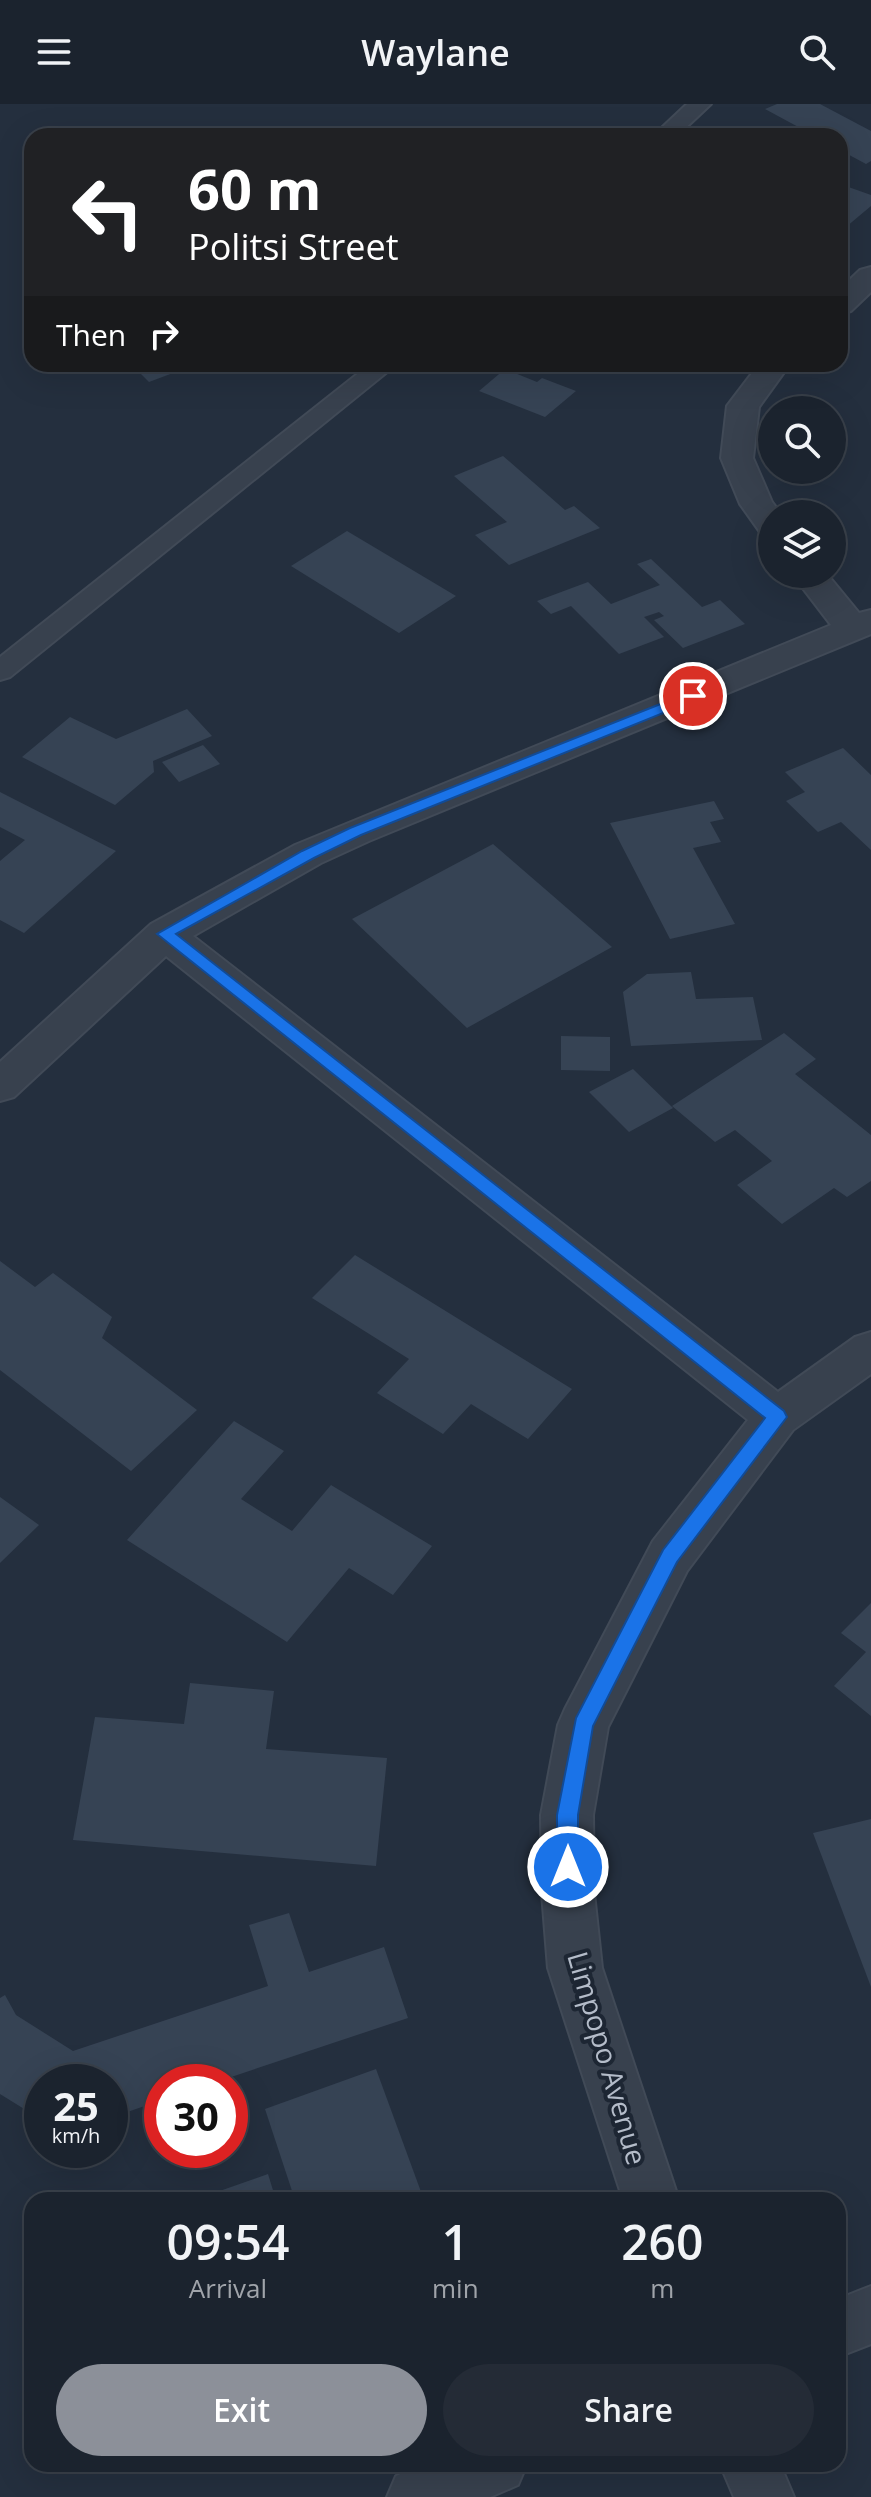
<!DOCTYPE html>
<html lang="en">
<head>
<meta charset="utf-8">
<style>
  :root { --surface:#1b232e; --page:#242b36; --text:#f1f3f6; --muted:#a0a4aa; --line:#39404a; --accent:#8c9099 }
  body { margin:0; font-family:"Open Sans",sans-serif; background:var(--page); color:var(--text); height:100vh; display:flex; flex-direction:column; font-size:30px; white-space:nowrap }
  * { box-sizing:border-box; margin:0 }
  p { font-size:26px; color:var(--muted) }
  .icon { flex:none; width:44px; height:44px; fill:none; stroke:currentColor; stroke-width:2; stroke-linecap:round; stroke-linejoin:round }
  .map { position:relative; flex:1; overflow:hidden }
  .panel { position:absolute; left:24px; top:2088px; width:822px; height:280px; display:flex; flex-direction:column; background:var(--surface); border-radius:24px; box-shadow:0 8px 32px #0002,0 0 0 2px var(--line) }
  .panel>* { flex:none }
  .hud { position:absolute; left:24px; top:24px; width:824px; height:244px; border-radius:24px; box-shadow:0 8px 32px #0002,0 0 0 2px var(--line); background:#202124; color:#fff; overflow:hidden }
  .controls { position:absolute; left:758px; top:292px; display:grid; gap:16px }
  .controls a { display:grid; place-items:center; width:88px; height:88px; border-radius:50%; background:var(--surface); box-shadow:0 8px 32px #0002,0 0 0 2px var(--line); font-size:40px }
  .speed { position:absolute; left:24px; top:1960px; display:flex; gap:16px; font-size:40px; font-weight:700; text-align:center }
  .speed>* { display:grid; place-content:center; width:104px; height:104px; border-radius:50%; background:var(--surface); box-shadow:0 8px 32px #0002,0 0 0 2px var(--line); line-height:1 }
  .speed small { font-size:20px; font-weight:400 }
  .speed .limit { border:12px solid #d22; background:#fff; color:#111 }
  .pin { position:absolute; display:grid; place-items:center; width:68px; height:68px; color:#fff; margin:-34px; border:4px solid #fff; border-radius:50%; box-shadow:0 2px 8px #0007 }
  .me { position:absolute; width:88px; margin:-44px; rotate:0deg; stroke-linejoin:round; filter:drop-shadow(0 0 6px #0008) }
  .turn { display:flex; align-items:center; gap:28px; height:168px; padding:0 32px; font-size:36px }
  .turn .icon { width:104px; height:104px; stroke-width:2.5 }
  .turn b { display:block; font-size:56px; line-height:68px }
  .then { display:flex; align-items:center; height:76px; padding:0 32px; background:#0003; gap:16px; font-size:30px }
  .eta { display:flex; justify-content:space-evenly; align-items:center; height:136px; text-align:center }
  .eta b { font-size:48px; font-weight:600; line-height:56px }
  .cta { display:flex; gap:16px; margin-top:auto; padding:16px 32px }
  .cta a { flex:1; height:92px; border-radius:48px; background:var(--accent); color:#fff; font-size:32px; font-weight:600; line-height:92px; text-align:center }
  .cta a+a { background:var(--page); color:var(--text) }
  header { display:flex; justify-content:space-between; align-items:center; height:104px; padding:0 32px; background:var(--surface); font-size:36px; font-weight:600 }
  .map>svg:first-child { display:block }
  .building { fill:#364354 }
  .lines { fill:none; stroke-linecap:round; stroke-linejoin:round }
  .lane-casing { stroke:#414a57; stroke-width:4 }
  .street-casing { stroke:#414a57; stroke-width:4 }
  .lane { fill:#38414e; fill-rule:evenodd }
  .street { fill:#38414e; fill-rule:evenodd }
  .route { fill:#1a73e8; stroke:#114b97; stroke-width:2 }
  .labels { text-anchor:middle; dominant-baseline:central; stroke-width:8; stroke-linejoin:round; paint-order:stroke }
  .street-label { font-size:28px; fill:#b4bcc9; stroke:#1d2633 }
</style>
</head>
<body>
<header><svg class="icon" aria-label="menu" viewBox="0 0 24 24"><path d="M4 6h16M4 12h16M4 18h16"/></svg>Waylane<svg class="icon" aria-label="search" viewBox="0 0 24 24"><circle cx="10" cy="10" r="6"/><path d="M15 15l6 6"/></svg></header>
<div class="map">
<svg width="871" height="2393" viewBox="0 0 871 2393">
  <rect width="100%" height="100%" fill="#242f3e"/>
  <g class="building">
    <path d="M777,0H820L871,27V57L866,60L840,46V32H815L765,5Z"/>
    <path d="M840,80L871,91V102L840,128Z"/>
    <path d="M131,260H197L149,278Z"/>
    <path d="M505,265L537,278L542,274L576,287L545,313L479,287Z"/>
    <path d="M503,352L565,406L574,402L600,424L509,461L475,431L507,418L454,372Z"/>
    <path d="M347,427L456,492L399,529L291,462Z"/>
    <path d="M651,455L702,503L720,496L745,520L683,544L654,516L664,512L659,508L644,513L664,533L619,550L571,502L551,510L537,497L588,478L611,500L660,481L637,460Z"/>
    <path d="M187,605L212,632L153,657L154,668L115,701L22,653L70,613L116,635Z"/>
    <path d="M203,641L220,660L179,678L162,658Z"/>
    <path d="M843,644L871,671V746L841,718L818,728L786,697L805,688L785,668Z"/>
    <path d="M0,688L116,747L24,829L0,816V757L25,736L0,723Z"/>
    <path d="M714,697L724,715L710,718L721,738L693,744L735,820L670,835L610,719Z"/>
    <path d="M493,740L612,843L467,924L352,815Z"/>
    <path d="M691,868L696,895L753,893L762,936L631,942L623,888L647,870Z"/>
    <path d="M784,929L816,955L795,970L871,1031V1077L847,1093L834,1084L782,1120L737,1081L772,1057L735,1026L715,1038L672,1002Z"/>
    <path d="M561,932L610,933V967L561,966Z"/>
    <path d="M633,965L673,1004L629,1028L589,988Z"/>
    <path d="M355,1151L572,1285L528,1335L471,1300L443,1330L377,1289L409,1255L312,1194Z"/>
    <path d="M0,1157L35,1183L53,1169L112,1213L102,1234L197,1306L131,1367L0,1266Z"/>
    <path d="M234,1317L284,1347L241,1395L292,1427L331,1381L432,1442L393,1491L349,1464L287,1538L127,1436Z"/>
    <path d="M0,1393L39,1421L0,1459Z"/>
    <path d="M871,1499V1612L834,1582L866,1548L841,1529Z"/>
    <path d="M190,1579L274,1587L266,1645L387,1654L376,1762L73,1736L95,1613L184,1620Z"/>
    <path d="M871,1715V1883L813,1729Z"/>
    <path d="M289,1809L309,1868L384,1843L408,1914L216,1978H162V1996L110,2014V1978H42V2016L0,1990V1894L5,1891L16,1911L73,1947L268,1882L249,1821Z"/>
    <path d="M376,1965L424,2096H295L265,2005Z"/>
    <path d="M268,2070L276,2096H194Z"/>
  </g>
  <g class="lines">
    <g class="lane-casing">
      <g id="lane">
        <path d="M687,0H711L677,32H653Z"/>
        <path d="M370,260H397L10,573L0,576V553Z"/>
      </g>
    </g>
    <g class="street-casing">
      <g id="street">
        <path d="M871,163V188L851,207L840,210V185L860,166Z"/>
        <path d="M759,260H790L759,303L753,354L772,398L781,410H772V431L760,428L740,400L721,354L727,302Z"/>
        <path d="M792,470H827L859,509L871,506V530L369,737L321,759L193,832L778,1288L855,1233L871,1228V1270L793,1326L687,1467L608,1623L593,1711L594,1789L602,1864L679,2096H623L548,1864L542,1789L541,1711L558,1621L565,1605L653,1437L748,1316L166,852L14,993L0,997V958L151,820L295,741L831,521Z"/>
        <path d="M871,2182V2240L838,2253V2195Z"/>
        <path d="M423,2360H527L518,2381L490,2393H387L396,2372Z"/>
        <path d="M720,2360H780L794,2393H734Z"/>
      </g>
    </g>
    <use href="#lane" class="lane"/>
    <use href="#street" class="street"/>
  </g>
  <path class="route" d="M693,587L700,592L698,595L361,731L314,754L176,830L784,1307L787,1313L677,1458L593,1622L578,1711V1763L575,1770L568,1773L560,1770L557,1763V1711L576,1614L663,1446L765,1314L157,830L302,747L350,724Z"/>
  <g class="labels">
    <g class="street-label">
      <text transform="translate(608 1954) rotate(74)">Limpopo Avenue</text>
    </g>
  </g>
</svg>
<div class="controls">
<a><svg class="icon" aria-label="search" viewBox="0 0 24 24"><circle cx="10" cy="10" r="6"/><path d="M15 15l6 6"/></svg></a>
<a><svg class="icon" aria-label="layers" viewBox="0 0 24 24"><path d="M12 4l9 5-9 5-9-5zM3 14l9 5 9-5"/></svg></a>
</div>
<div class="speed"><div>25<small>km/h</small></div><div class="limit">30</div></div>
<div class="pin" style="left:693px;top:592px;background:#d93025"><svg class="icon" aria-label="arrive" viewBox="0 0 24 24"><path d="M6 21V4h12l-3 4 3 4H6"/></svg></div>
<svg class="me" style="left:568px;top:1763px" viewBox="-20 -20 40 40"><circle r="17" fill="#1a73e8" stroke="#fff" stroke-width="3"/><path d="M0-11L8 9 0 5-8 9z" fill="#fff"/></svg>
<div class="hud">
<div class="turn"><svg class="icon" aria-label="left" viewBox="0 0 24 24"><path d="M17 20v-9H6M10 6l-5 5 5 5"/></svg><div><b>60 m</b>Politsi Street</div></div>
<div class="then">Then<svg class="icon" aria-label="right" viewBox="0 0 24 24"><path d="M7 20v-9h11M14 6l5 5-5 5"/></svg></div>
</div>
<section class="panel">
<div class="eta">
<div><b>09:54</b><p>Arrival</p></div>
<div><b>1</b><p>min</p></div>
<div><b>260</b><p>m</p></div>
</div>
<div class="cta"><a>Exit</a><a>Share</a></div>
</section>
</div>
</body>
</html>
